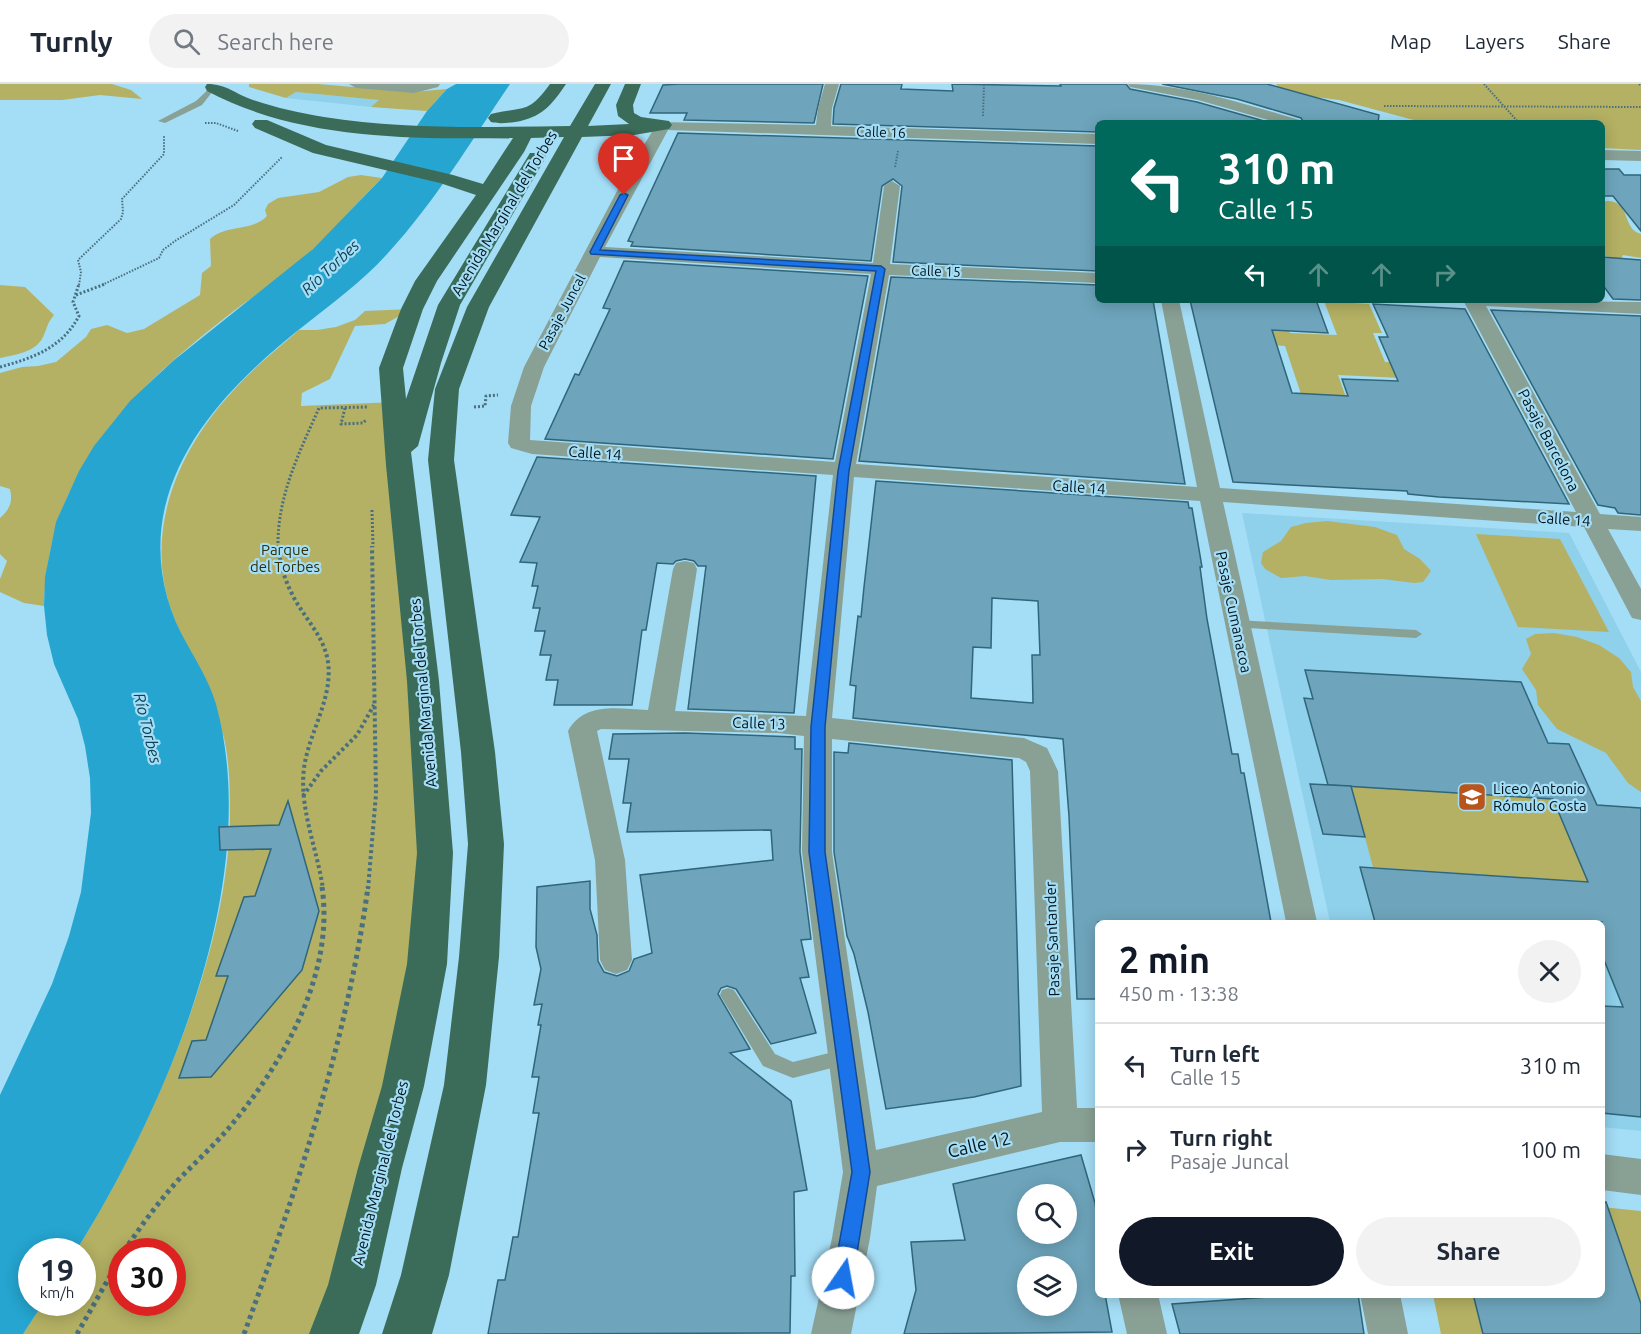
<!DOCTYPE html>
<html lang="en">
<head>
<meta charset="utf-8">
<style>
  :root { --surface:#fff; --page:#f2f2f3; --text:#1f2937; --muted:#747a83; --line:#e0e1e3; --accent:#111827 }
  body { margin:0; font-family:Ubuntu,sans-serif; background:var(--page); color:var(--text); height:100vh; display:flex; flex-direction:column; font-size:22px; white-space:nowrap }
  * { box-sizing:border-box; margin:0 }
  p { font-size:20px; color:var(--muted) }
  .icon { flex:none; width:33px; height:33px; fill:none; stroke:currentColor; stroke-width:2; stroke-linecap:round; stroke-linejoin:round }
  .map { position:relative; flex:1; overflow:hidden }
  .sheet { position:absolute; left:1095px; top:836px; width:510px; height:378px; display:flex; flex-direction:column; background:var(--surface); border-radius:9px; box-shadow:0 3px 15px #0003 }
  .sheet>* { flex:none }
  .banner { position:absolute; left:1095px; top:36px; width:510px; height:183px; border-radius:9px; box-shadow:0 3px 15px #0003; background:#00695c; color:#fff; overflow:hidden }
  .fabs { position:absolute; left:1017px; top:1100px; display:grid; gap:12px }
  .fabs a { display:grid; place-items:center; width:60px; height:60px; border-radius:50%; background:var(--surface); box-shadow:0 3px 15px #0003; font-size:30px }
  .speed { position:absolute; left:18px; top:1154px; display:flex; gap:12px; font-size:30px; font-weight:700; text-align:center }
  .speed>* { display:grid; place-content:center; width:78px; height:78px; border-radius:50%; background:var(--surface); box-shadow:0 3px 15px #0003; line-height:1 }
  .speed small { font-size:15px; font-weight:400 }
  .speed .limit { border:9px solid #d22; background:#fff; color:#111 }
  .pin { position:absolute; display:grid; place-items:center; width:51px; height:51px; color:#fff; margin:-62px -26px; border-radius:50% 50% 50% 0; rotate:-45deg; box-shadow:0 0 6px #0007 }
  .pin .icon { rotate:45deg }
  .me { position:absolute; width:66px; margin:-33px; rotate:12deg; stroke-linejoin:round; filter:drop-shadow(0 0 4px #0008) }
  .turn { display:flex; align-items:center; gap:21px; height:126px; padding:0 24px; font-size:27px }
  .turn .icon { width:78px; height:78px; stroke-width:2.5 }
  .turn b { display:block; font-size:42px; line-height:51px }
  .lanes { display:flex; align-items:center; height:57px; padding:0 24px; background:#0003; justify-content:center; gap:30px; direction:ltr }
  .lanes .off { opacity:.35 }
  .round { display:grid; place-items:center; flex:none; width:63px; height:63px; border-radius:32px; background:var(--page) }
  .headline { display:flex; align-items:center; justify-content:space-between; height:102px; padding:0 24px }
  h1 { font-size:36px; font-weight:600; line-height:45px; color:var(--accent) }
  .action { display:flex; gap:12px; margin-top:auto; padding:12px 24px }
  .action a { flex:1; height:69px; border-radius:36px; background:var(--accent); color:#fff; font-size:24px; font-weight:600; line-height:69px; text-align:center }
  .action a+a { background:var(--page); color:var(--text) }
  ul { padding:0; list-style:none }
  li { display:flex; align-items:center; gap:18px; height:84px; padding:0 24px; border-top:2px solid var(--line) }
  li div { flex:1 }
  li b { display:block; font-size:22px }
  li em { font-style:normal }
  header { display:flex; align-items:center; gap:36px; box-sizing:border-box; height:84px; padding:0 30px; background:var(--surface); border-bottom:2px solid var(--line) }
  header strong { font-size:28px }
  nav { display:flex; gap:33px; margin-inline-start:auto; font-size:21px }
  .search { width:420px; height:54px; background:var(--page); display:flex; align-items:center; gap:15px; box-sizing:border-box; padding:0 21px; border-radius:33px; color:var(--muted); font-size:22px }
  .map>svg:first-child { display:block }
  .built { fill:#8fd0eb }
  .green { fill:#b4b164; fill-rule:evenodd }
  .water { fill:#25a5d0 }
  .building { fill:#6ea5bc; stroke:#2f667b; stroke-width:1.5; fill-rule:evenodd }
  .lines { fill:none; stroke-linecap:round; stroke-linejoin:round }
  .path-far3 { stroke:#4a6f7e; stroke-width:2; stroke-dasharray:1.5 1.5; stroke-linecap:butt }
  .path-far2 { stroke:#4a6f7e; stroke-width:3; stroke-dasharray:2 2; stroke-linecap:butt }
  .path-far1 { stroke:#4a6f7e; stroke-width:4; stroke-dasharray:3 3; stroke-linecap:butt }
  .path { stroke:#4a6f7e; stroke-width:5; stroke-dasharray:4 4; stroke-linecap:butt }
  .service { fill:#89a095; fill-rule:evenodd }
  .minor { fill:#89a095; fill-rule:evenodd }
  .trunk { fill:#3b6c59; fill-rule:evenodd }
  .route { fill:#1a73e8; stroke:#114b97; stroke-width:1.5 }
  .labels { text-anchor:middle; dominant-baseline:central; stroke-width:4.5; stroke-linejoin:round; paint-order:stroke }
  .far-street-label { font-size:14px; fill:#00131b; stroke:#a4ddf6 }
  .street-label { font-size:15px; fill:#00131b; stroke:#a4ddf6 }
  .park-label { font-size:15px; fill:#312f03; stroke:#a4ddf6 }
  .poi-label { font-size:15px; fill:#00131b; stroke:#a4ddf6; text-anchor:start }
  .water-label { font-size:16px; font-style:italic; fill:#0e4254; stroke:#a4ddf6 }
  .near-street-label { font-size:18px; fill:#00131b; stroke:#a4ddf6 }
</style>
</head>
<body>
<header>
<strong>Turnly</strong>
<div class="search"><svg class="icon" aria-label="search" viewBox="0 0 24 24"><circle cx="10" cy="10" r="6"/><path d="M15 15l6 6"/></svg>Search here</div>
<nav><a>Map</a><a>Layers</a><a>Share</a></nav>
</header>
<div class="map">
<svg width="1641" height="1250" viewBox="0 0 1641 1250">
  <rect width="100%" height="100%" fill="#a4ddf6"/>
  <g class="built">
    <path d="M296,8L380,16L371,23L286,14Z"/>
    <path d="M1242,429L1569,449L1641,588V1047L1602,1043V838H1330Z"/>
  </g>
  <g class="green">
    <path d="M0,0H112L131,6L142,15L100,11L62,16H0Z"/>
    <path d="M249,0H318L412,8L447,5L427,27L371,23L379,16L296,8L286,14L249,3Z"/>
    <path d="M1276,0H1641V66L1602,64V39H1425L1339,16L1299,11L1280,5Z"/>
    <path d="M361,91L382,94C352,124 324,157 292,184C271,202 247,216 226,233C128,309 47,391 44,522L24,519L0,508V495L7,477L0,470V434C10,425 13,418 10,405L0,402V289L22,283L38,282L56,278L86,253L91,245L107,241L127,249L144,245L200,211L202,189L211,182L210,155C226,140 252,148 267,132L265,126L268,120L278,114L319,108L348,93Z"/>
    <path d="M1606,117C1632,116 1621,145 1641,150V174L1623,171L1621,176L1602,171V121Z"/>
    <path d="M0,201L25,203L54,231C47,239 47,245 43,253C36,268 15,271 0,274Z"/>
    <path d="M1324,217L1369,220L1382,249H1373L1385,278L1416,279L1423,295L1338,291L1351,327L1306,325L1285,262L1270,261L1264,243L1288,244L1290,249L1337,251Z"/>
    <path d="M412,225L385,240L355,242L330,295L302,309L301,322L395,318L435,769L334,1250H23L44,1218H82V1167H76C150,1048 227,876 230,735C230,709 230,679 224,654C213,614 190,574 175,536C141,454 175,370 232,308C252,285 276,266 299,246H317L336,243L355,236L365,227ZM122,1167H172V1218H122Z"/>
    <path d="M1327,437L1375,443L1397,451L1404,465L1420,475L1431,487L1423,498L1414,499L1382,495L1331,496L1305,492L1281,494L1265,485L1261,479L1263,468L1281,457L1291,443L1306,439Z"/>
    <path d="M1476,450L1560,455L1609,548L1518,543Z"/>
    <path d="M1554,549L1577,553L1599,561L1619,574L1631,588L1633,603L1641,617V708L1628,699L1606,669L1557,645L1538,621L1536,606L1522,585L1531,570L1526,555L1535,550Z"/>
    <path d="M1351,702L1553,715L1588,798L1373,783Z"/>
    <path d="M1602,1123L1641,1127V1250H1441L1433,1211L1602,1210Z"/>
  </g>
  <path class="water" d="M456,0H510C471,57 435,118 388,169C362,198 331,220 301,244C243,290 183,348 165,423C154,470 163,519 187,560C198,580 209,597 216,620C264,796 168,1019 76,1167H32V1218H44L23,1250H0V1011L52,900L69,852L81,808L91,729L90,694L85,662L78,635L54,580L47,551L44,522L45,493L56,438L79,387L94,362L130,317L173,277L313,165L382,94L427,27L447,5Z"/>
  <g class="building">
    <path d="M679,0H823L814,39L684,36L687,29H650L663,1Z"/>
    <path d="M841,0H902L901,5L953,7L952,0L1061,2L1060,0H1126L1130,5L1197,18L1271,39H1098V48L833,40L834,24Z"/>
    <path d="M1162,0H1267L1379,31L1378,39H1304L1301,34L1237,15Z"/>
    <path d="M678,49L1098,62V187L893,178L902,102L893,95L882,102L871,177L631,162L633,158L628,157Z"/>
    <path d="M1602,85H1619L1624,91H1641V147L1613,112H1602Z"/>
    <path d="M1602,173L1641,176V216L1613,215L1602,200Z"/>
    <path d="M624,177L868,192L833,375L545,355L575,290L579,291L610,225L603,224Z"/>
    <path d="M891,193L1098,201V216H1153L1185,400L859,377Z"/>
    <path d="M1190,216H1316L1328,249L1272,246L1292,309L1348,312L1342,295L1398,297L1379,253H1388L1373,220L1465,225L1569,420L1439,413L1408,410L1407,407L1233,398Z"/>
    <path d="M1491,226L1641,232V431L1618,429L1615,424L1598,421Z"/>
    <path d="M537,373L816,392L794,629L688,625L706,482H698L694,477L685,475L676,477L673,480L657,479L646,546H642L632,621H554L558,596H546L551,571H540L545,547H535L540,524H533L538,502H532L537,479L520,478L540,433L511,431Z"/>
    <path d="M876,397L1188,418L1189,424H1192L1202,483H1200L1207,535L1232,670H1238L1241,689H1244L1271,838H1098V915H1077L1069,732L1063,655L853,634L856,602L850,601L858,532L861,533L864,503ZM992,514L1038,517L1040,571H1032L1033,619L971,614L973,563L991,564Z"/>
    <path d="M1305,586L1521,598L1548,659L1569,660L1597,721L1641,724V1033L1602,1029V922L1623,923L1602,871V838H1375L1360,783L1588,798L1553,715L1328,701L1304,614L1313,615Z"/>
    <path d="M685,649L795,653V665H802L800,768L811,855L801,856L809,893L800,894L816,949L771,960L736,905L727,902L721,904L718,910L750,965L730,969L791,1017L807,1106L794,1108L795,1192H791L790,1249L488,1250L498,1196H505L513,1153H518L539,1029H533L539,993H532L541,941H538L542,920L534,921L541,885L536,863L537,803L590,797V825L597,851L598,877L604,888L617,892L629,887L634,875L652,869L640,791L773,776L771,746L627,748L631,719H623L629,675H609L613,650Z"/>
    <path d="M849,659L1012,676L1021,1002L974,1013L886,1025L868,928L854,870L847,852L834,768V668L848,669Z"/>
    <path d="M1310,700L1351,702L1365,753L1323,750Z"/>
    <path d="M288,717L319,827L302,886L211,993L179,994L192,957L206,956L228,892H216L244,813L255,812L271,765L220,766L219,743L279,741Z"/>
    <path d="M1081,1071L1095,1119L1098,1140V1210H1105L1112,1248L904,1250L916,1206L911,1158L965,1156L953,1100ZM1028,1110H1066V1149H1028ZM1028,1182H1066V1221H1028Z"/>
    <path d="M1606,1118L1641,1220V1250H1483L1473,1210H1602V1119Z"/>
    <path d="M1282,1210H1358L1364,1250H1180L1172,1220L1282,1212Z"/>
  </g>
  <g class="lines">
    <g class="path-far3">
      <path d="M1484,0L1519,39"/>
      <path d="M1639,0L1641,2"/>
      <path d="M1384,22L1641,23"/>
      <path d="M983,32L984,0"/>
      <path d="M205,39H216L238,47"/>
      <path d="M895,83L898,67"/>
      <path d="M79,201L81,188L78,176L121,135L123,128L122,115L164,70V52"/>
      <path d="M102,201L159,174L163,166L175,157L234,121L282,73"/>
    </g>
    <g class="path-far2">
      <path d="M76,211L105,200"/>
      <path d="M0,283C33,274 62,264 79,232L73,218L79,200"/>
      <path d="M474,323L485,322L486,312L498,311"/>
      <path d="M345,324L341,340L363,339L366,336"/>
      <path d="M372,426L373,463"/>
      <path d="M278,463C277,413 299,369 319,324L368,323"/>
    </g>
    <g class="path-far1">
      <path d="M278,462C280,479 284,494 292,510C303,533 324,551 328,578C333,615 309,648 304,684C299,725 317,764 323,805"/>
      <path d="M303,712L321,687L357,651L374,621"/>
      <path d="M368,805L376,710L372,462"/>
    </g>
    <g class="path">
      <path d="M124,1167C141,1142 159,1117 180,1094C196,1078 213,1062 228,1045C282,981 335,891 322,803"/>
      <path d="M77,1250L122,1171"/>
      <path d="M244,1250C297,1105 347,957 368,803"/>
    </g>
    <g class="service">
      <path d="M213,1L216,3L202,21L165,39L158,37L196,17Z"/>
      <path d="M1236,536L1416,546L1422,550L1416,554L1232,543L1230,540L1232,537Z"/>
      <path d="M728,904L734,906L775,970L793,978L845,965L851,967L854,973L851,979L793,994L763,982L720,911L722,906Z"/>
    </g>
    <g class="minor">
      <path d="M349,0H440L438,3L414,9L356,4Z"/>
      <path d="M825,0H839L832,24L831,42L1098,50V60L668,46L605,163L873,179L884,102L892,97L900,102L890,180L1098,189V199L889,191L856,380L1197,403L1161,216H1179L1220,404L1576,428L1463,216L1641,218V230L1486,222L1600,430L1641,433V447L1608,445L1641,505V536L1632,534L1584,443L1223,418L1317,838H1286L1200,417L854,393L832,634L1024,654L1047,664L1058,687L1077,1024H1098V1058H1060L877,1102L870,1154L851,1250H811L832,1154L843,1088L802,768L804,652L778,649L601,645L597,647L625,776L632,876L627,886L616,890L605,886L600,876L595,776L568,647C585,617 618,625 648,626L673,485L676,479L685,477L694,479L697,485L675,627L806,632L833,391L532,370L511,364L508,359L511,322L524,283L625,92L658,38L816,41L818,24ZM600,173L871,190L835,378L530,356L531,322L544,283ZM832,655L1019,674L1026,678L1030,687L1042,1028L876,1066L832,768Z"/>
      <path d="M1128,0C1187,0 1243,20 1300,36L1302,39H1279L1198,16L1130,3Z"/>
      <path d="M1602,66L1641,67V77L1602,76Z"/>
      <path d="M1602,1070L1641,1075V1111L1602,1106Z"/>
      <path d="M1118,1210H1158L1167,1250H1127Z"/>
      <path d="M1360,1210H1400L1408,1250H1368Z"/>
    </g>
    <g class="trunk">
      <path d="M207,0C227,0 235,10 253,16C276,24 300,29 324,33C405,46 489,43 570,42L595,0H611L588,42L629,40L618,32L616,21L625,0H641L633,21L634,29L641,33L669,37L672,41L669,45L634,51L582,53L489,223L459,305L454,376L495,668L504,760L499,873L486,1001L449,1191L432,1250H382L401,1191L444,1001L459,873L468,760L461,668L428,376L435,305L467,223L564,53L531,54L524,68L437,197L423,225L403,284L406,315L438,221L530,69H544L546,73L460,221L441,279L418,362L411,368L439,597L453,769L447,880L424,1002L402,1084L376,1201L359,1250H309L328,1201L358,1084L382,1002L407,880L417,769L407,597L386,381L379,284L401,225L415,197L476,111L440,99L313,69L255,44L252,40L255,36H267L326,61L453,91L483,100L513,54C411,55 299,56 207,7L205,3Z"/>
      <path d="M550,0H566C552,21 541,34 515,38C506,39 499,40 491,38L488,34L491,30C523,22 528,31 550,0Z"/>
    </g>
  </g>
  <path class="route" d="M624,109L628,111L600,166L881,182L885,185L849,387L825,643V768L870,1088L853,1194L850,1201L843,1204L836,1201L833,1194L852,1088L809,768L811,643L838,387L876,187L591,170L590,168L620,111Z"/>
  <defs>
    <g id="university-square" transform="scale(1.5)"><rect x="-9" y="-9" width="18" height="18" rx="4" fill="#b8551c" stroke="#a4ddf6"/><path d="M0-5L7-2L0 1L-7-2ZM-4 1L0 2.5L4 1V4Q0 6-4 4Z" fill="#fff"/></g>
  </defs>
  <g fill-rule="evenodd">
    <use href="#university-square" x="1472" y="713"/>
  </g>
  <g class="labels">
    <g class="far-street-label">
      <text transform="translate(881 48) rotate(2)">Calle 16</text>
      <text transform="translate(936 187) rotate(2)">Calle 15</text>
      <text transform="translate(562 228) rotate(-62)">Pasaje Juncal</text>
    </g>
    <g class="street-label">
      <text transform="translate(504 129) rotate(-59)">Avenida Marginal del Torbes</text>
      <text transform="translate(1549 356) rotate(62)">Pasaje Barcelona</text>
      <text transform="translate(595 369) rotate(4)">Calle 14</text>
      <text transform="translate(1079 403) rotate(4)">Calle 14</text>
      <text transform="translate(1564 435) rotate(4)">Calle 14</text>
      <text transform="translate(1234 528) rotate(78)">Pasaje Cumanacoa</text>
      <text transform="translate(423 609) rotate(-95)">Avenida Marginal del Torbes</text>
      <text transform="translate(759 639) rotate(2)">Calle 13</text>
      <text transform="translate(1052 855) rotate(-92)">Pasaje Santander</text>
      <text transform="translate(380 1089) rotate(-76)">Avenida Marginal del Torbes</text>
    </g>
    <g class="park-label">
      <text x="285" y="465">Parque<tspan x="285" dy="17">del Torbes</tspan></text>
    </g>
    <g class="poi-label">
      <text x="1493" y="704">Liceo Antonio<tspan x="1493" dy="17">Rómulo Costa</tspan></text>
    </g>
    <g class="water-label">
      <text transform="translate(330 183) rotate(-43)">Río Torbes</text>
      <text transform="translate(148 644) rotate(76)">Río Torbes</text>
    </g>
    <g class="near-street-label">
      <text transform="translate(979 1060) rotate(-13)">Calle 12</text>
    </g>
  </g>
</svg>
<div class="fabs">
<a><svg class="icon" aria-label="search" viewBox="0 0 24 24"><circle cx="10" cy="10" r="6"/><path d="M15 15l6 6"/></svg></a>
<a><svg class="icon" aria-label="layers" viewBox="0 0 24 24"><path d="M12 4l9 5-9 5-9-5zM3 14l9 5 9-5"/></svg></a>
</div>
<div class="speed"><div>19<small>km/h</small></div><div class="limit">30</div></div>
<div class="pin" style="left:624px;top:111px;background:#d93025"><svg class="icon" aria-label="arrive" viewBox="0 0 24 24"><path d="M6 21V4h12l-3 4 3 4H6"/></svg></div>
<svg class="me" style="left:843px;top:1194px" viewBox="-20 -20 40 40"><circle r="19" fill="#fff"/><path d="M0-13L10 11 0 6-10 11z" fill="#1a73e8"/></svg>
<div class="banner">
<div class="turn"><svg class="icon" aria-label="left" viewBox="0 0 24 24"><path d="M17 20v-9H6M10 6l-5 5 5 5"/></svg><div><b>310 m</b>Calle 15</div></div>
<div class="lanes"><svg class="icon" aria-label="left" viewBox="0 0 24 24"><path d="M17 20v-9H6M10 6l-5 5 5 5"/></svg><svg class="icon off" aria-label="ahead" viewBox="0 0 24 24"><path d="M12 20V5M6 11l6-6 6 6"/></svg><svg class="icon off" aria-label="ahead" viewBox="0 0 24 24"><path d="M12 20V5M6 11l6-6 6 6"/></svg><svg class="icon off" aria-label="right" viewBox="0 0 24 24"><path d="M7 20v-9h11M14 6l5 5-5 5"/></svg></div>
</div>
<section class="sheet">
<div class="headline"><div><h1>2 min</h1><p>450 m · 13:38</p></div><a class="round"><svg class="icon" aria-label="close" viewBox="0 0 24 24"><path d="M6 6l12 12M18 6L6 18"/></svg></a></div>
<ul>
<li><svg class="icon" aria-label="left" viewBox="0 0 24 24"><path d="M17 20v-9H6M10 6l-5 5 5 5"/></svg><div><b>Turn left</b><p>Calle 15</p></div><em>310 m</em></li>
<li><svg class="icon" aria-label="right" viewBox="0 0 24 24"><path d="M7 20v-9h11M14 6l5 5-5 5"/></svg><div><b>Turn right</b><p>Pasaje Juncal</p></div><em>100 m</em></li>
</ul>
<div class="action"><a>Exit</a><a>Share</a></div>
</section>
</div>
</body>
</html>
